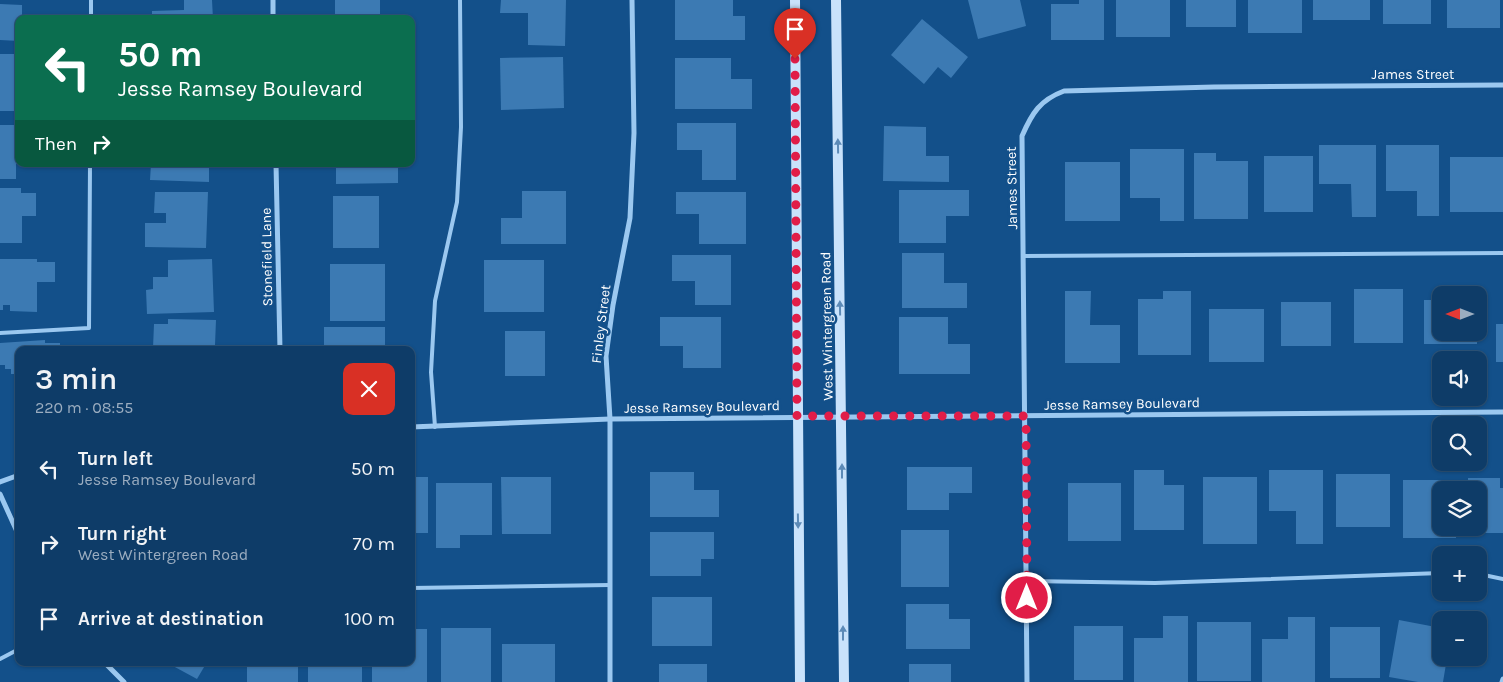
<!DOCTYPE html>
<html lang="en">
<head>
<meta charset="utf-8">
<style>
  :root { --surface:#0e3c68; --page:#1c4771; --text:#f1f3f6; --muted:#9badc0; --line:#2e567c }
  body { margin:0; font-family:Karla,sans-serif; background:var(--page); color:var(--text); height:100vh; display:flex; flex-direction:column; font-size:19px; white-space:nowrap }
  * { box-sizing:border-box; margin:0 }
  p { font-size:16px; color:var(--muted) }
  .icon { flex:none; width:28px; height:28px; fill:none; stroke:currentColor; stroke-width:2; stroke-linecap:round; stroke-linejoin:round }
  .map { position:relative; flex:1; overflow:hidden }
  .side { position:absolute; left:15px; top:346px; width:400px; height:320px; display:flex; flex-direction:column; background:var(--surface); border-radius:10px; box-shadow:0 1px 4px #0004,0 0 0 1px var(--line) }
  .side>* { flex:none }
  .banner { position:absolute; left:15px; top:15px; width:400px; height:152px; border-radius:10px; box-shadow:0 1px 4px #0004,0 0 0 1px var(--line); background:#0b6e4f; color:#fff; overflow:hidden }
  .needle { width:32px; rotate:270deg }
  .fabs { position:absolute; left:1432px; top:286px; display:grid; gap:10px }
  .fabs a { display:grid; place-items:center; width:55px; height:55px; border-radius:10px; background:var(--surface); box-shadow:0 1px 4px #0004,0 0 0 1px var(--line); font-size:25px }
  .pin { position:absolute; display:grid; place-items:center; width:42px; height:42px; color:#fff; margin:-51px -21px; border-radius:50% 50% 50% 0; rotate:-45deg; box-shadow:0 0 5px #0007 }
  .pin .icon { rotate:45deg }
  .me { position:absolute; width:55px; margin:-28px; rotate:0deg; stroke-linejoin:round; filter:drop-shadow(0 0 4px #0008) }
  .turn { display:flex; align-items:center; gap:18px; height:105px; padding:0 20px; font-size:22px }
  .turn .icon { width:65px; height:65px; stroke-width:2.5 }
  .turn b { display:block; font-size:35px; line-height:42px }
  .then { display:flex; align-items:center; height:48px; padding:0 20px; background:#0003; gap:10px; font-size:19px }
  .round { display:grid; place-items:center; flex:none; width:52px; height:52px; border-radius:10px; background:var(--page) }
  .headline { display:flex; align-items:center; justify-content:space-between; height:85px; padding:0 20px }
  h1 { font-size:30px; font-weight:600; line-height:38px }
  ul { padding:0; list-style:none }
  li { display:flex; align-items:center; gap:15px; height:75px; padding:0 20px }
  li div { flex:1 }
  li b { display:block; font-size:19px }
  li em { font-style:normal }
  .map>svg:first-child { display:block }
  .building { fill:#3c7ab3 }
  .lines { fill:none; stroke-linecap:round; stroke-linejoin:round }
  .lane { stroke:#9bc8f0; stroke-width:4 }
  .street { stroke:#9bc8f0; stroke-width:5 }
  .secondary { stroke:#c9e2fb; stroke-width:10 }
  .oneway { fill:#5c8ab7 }
  .route { stroke:#e11d48; stroke-width:9; stroke-dasharray:0 16.2 }
  .labels { text-anchor:middle; dominant-baseline:central; stroke-width:5; stroke-linejoin:round; paint-order:stroke }
  .street-label { font-size:14px; fill:#fff; stroke:#13508a }
</style>
</head>
<body>
<div class="map">
<svg width="1503" height="682" viewBox="0 0 1503 682">
  <rect width="100%" height="100%" fill="#13508a"/>
  <g class="building">
    <path d="M184,0H212L213,19H152V11L184,10Z"/>
    <rect x="335" y="0" width="45" height="19"/>
    <path d="M501,0H566L565,46L528,45V13H500Z"/>
    <path d="M675,0H733V16H745V40H675Z"/>
    <path d="M968,0H1020L1026,26L978,39Z"/>
    <path d="M1079,0H1104V40H1051V4H1079Z"/>
    <rect x="1116" y="0" width="54" height="37"/>
    <rect x="1186" y="0" width="50" height="27"/>
    <rect x="1248" y="0" width="54" height="33"/>
    <rect x="1313" y="0" width="57" height="20"/>
    <rect x="1383" y="0" width="48" height="24"/>
    <rect x="1447" y="0" width="53" height="28"/>
    <path d="M0,4L22,5V19H19V41L0,40Z"/>
    <path d="M922,19L968,57L951,78L938,67L924,84L891,55Z"/>
    <rect x="0" y="54" width="19" height="57"/>
    <path d="M563,57L564,108L501,110L500,58Z"/>
    <path d="M675,58H731V79H752V109H675Z"/>
    <path d="M677,123H736V180H702V150H677Z"/>
    <path d="M0,125H19V164H16V179H0Z"/>
    <path d="M884,126L926,127V156H949V182L883,181Z"/>
    <path d="M1319,145H1376V217H1352L1351,184H1319Z"/>
    <path d="M1386,145H1439V216H1417V191H1386Z"/>
    <path d="M1130,149H1184V221H1160V198H1130Z"/>
    <path d="M1194,153H1216V161H1248V219H1194Z"/>
    <rect x="1264" y="156" width="49" height="56"/>
    <rect x="1450" y="157" width="53" height="55"/>
    <rect x="1065" y="162" width="55" height="59"/>
    <path d="M151,164H214V167H209V182L150,180Z"/>
    <path d="M336,164H398V183L336,184Z"/>
    <path d="M0,188H21V193H36V216H22V243H0Z"/>
    <path d="M899,190H969V216H946V243H899Z"/>
    <path d="M522,191H566V244H501V218H522Z"/>
    <path d="M155,192H208L206,248L145,247V223H166V213H154Z"/>
    <path d="M676,192H746V244H699V214H676Z"/>
    <rect x="333" y="196" width="46" height="52"/>
    <path d="M902,253H944V283H967V308H902Z"/>
    <path d="M672,255H731V305H695V281H672Z"/>
    <path d="M0,259H37V262H55V282H37V312L10,311V305H3V310H0Z"/>
    <path d="M212,259L214,312L147,314L146,290L153,289V277H168V260Z"/>
    <rect x="484" y="260" width="60" height="52"/>
    <rect x="330" y="264" width="55" height="57"/>
    <rect x="1354" y="289" width="49" height="54"/>
    <rect x="1452" y="289" width="25" height="6"/>
    <path d="M1065,291H1091L1090,325H1120V363H1065Z"/>
    <path d="M1163,291H1191V355H1138V299H1163Z"/>
    <path d="M1424,300H1441V332H1477V344H1424Z"/>
    <rect x="1281" y="302" width="50" height="44"/>
    <rect x="1209" y="309" width="55" height="53"/>
    <path d="M660,317H721V368H683V346H660Z"/>
    <path d="M899,317H948V344H970V374H899Z"/>
    <path d="M168,319L216,320L215,345H206V350L153,348L154,324H168Z"/>
    <rect x="1496" y="324" width="7" height="38"/>
    <rect x="324" y="327" width="61" height="23"/>
    <rect x="505" y="331" width="40" height="45"/>
    <path d="M45,340V343H60V350H19V381H17V374H11V369H5V365H0V343Z"/>
    <path d="M907,467H972V493H949V510H907Z"/>
    <path d="M1134,470H1164V485H1184V530H1134Z"/>
    <path d="M1269,470H1323V544H1296V511H1269Z"/>
    <path d="M650,472H694V490H719V517H650Z"/>
    <rect x="1336" y="474" width="54" height="53"/>
    <rect x="411" y="477" width="17" height="56"/>
    <path d="M501,477H551V534H502Z"/>
    <rect x="1203" y="477" width="54" height="67"/>
    <path d="M1468,478H1500V488H1503V533H1468V528H1479V490H1468Z"/>
    <path d="M1403,480H1456V490H1441V528H1456V538H1403Z"/>
    <path d="M436,483H492V535H460V548H436Z"/>
    <rect x="1068" y="483" width="53" height="58"/>
    <rect x="901" y="530" width="48" height="57"/>
    <path d="M650,532H714V559H701V576H650Z"/>
    <rect x="652" y="597" width="60" height="49"/>
    <path d="M906,604H949V619H970V649H906Z"/>
    <path d="M1163,616H1188V682H1134V638H1163Z"/>
    <path d="M1288,617H1315V682H1262V639H1288Z"/>
    <path d="M1399,620L1441,628V658H1447L1443,682H1418L1389,677Z"/>
    <rect x="1197" y="622" width="54" height="59"/>
    <rect x="1074" y="626" width="49" height="54"/>
    <rect x="1330" y="627" width="50" height="51"/>
    <rect x="441" y="628" width="50" height="54"/>
    <path d="M411,629H427V682H372V662H411Z"/>
    <rect x="502" y="644" width="53" height="38"/>
    <path d="M175,662H207L197,679L173,666Z"/>
    <rect x="247" y="662" width="51" height="20"/>
    <rect x="308" y="662" width="54" height="20"/>
    <rect x="659" y="664" width="48" height="18"/>
    <rect x="909" y="664" width="42" height="18"/>
  </g>
  <g class="lines">
    <g class="lane">
      <path d="M91,19V0"/>
      <path d="M1024,256L1503,253"/>
      <path d="M0,333L89,328L90,164"/>
      <path d="M435,427L431,372L435,301L457,202L461,127L460,0"/>
      <path d="M1479,574L1503,579"/>
      <path d="M1027,581L1155,583L1441,573"/>
      <path d="M411,588L610,585"/>
      <path d="M0,659L19,649"/>
    </g>
    <g class="street">
      <path d="M273,0V19"/>
      <path d="M276,164L280,350"/>
      <path d="M411,427L610,419L1503,412"/>
      <path d="M0,482L19,475"/>
      <path d="M0,494L19,536"/>
      <path d="M104,662L124,682"/>
      <path d="M610,682V419L606,356L613,305L630,218L634,133L632,0"/>
      <path d="M1027,682L1022,136C1032,113 1040,100 1064,91L1214,87L1503,85"/>
      <path d="M1502,682L1503,679"/>
    </g>
    <g class="secondary">
      <path d="M795,0L800,682"/>
      <path d="M836,0L844,682"/>
    </g>
  </g>
  <defs><path id="oneway-solid" d="M-6-.8H1V-3.2L6.5 0L1 3.2V.8H-6Z" transform="scale(1.25)"/></defs>
  <g class="oneway">
    <use href="#oneway-solid" transform="translate(838 146) rotate(-91)"/>
    <use href="#oneway-solid" transform="translate(840 308) rotate(-91)"/>
    <use href="#oneway-solid" transform="translate(842 471) rotate(-90)"/>
    <use href="#oneway-solid" transform="translate(798 521) rotate(89)"/>
    <use href="#oneway-solid" transform="translate(843 633) rotate(-90)"/>
  </g>
  <g class="lines">
    <path class="route" d="M795,59L797,416H1026L1027,598"/>
  </g>
  <g class="labels">
    <g class="street-label">
      <text x="1413" y="74">James Street</text>
      <text transform="translate(1012 188) rotate(-91)">James Street</text>
      <text transform="translate(267 257) rotate(-91)">Stonefield Lane</text>
      <text transform="translate(601 324) rotate(-83)">Finley Street</text>
      <text transform="translate(827 326) rotate(-91)">West Wintergreen Road</text>
      <text transform="translate(1122 404) rotate(-1)">Jesse Ramsey Boulevard</text>
      <text transform="translate(702 407) rotate(-1)">Jesse Ramsey Boulevard</text>
    </g>
  </g>
</svg>
<div class="fabs">
<a><svg class="needle" viewBox="-14 -14 28 28"><path d="M0-13l5 13h-10z" fill="#e53935"/><path d="M0 13l5-13h-10z" fill="#9badc0"/></svg></a>
<a><svg class="icon" aria-label="sound" viewBox="0 0 24 24"><path d="M4 9h4l5-4v14l-5-4H4zM17 9q2 3 0 6"/></svg></a>
<a><svg class="icon" aria-label="search" viewBox="0 0 24 24"><circle cx="10" cy="10" r="6"/><path d="M15 15l6 6"/></svg></a>
<a><svg class="icon" aria-label="layers" viewBox="0 0 24 24"><path d="M12 4l9 5-9 5-9-5zM3 14l9 5 9-5"/></svg></a>
<a>+</a>
<a>−</a>
</div>
<div class="pin" style="left:795px;top:59px;background:#d93025"><svg class="icon" aria-label="arrive" viewBox="0 0 24 24"><path d="M6 21V4h12l-3 4 3 4H6"/></svg></div>
<svg class="me" style="left:1027px;top:598px" viewBox="-20 -20 40 40"><circle r="17" fill="#e11d48" stroke="#fff" stroke-width="3"/><path d="M0-11L8 9 0 5-8 9z" fill="#fff"/></svg>
<div class="banner">
<div class="turn"><svg class="icon" aria-label="left" viewBox="0 0 24 24"><path d="M17 20v-9H6M10 6l-5 5 5 5"/></svg><div><b>50 m</b>Jesse Ramsey Boulevard</div></div>
<div class="then">Then<svg class="icon" aria-label="right" viewBox="0 0 24 24"><path d="M7 20v-9h11M14 6l5 5-5 5"/></svg></div>
</div>
<section class="side">
<div class="headline"><div><h1>3 min</h1><p>220 m · 08:55</p></div><a class="round" style="background:#d93025;color:#fff"><svg class="icon" aria-label="close" viewBox="0 0 24 24"><path d="M6 6l12 12M18 6L6 18"/></svg></a></div>
<ul>
<li><svg class="icon" aria-label="left" viewBox="0 0 24 24"><path d="M17 20v-9H6M10 6l-5 5 5 5"/></svg><div><b>Turn left</b><p>Jesse Ramsey Boulevard</p></div><em>50 m</em></li>
<li><svg class="icon" aria-label="right" viewBox="0 0 24 24"><path d="M7 20v-9h11M14 6l5 5-5 5"/></svg><div><b>Turn right</b><p>West Wintergreen Road</p></div><em>70 m</em></li>
<li><svg class="icon" aria-label="arrive" viewBox="0 0 24 24"><path d="M6 21V4h12l-3 4 3 4H6"/></svg><div><b>Arrive at destination</b></div><em>100 m</em></li>
</ul>
</section>
</div>
</body>
</html>
